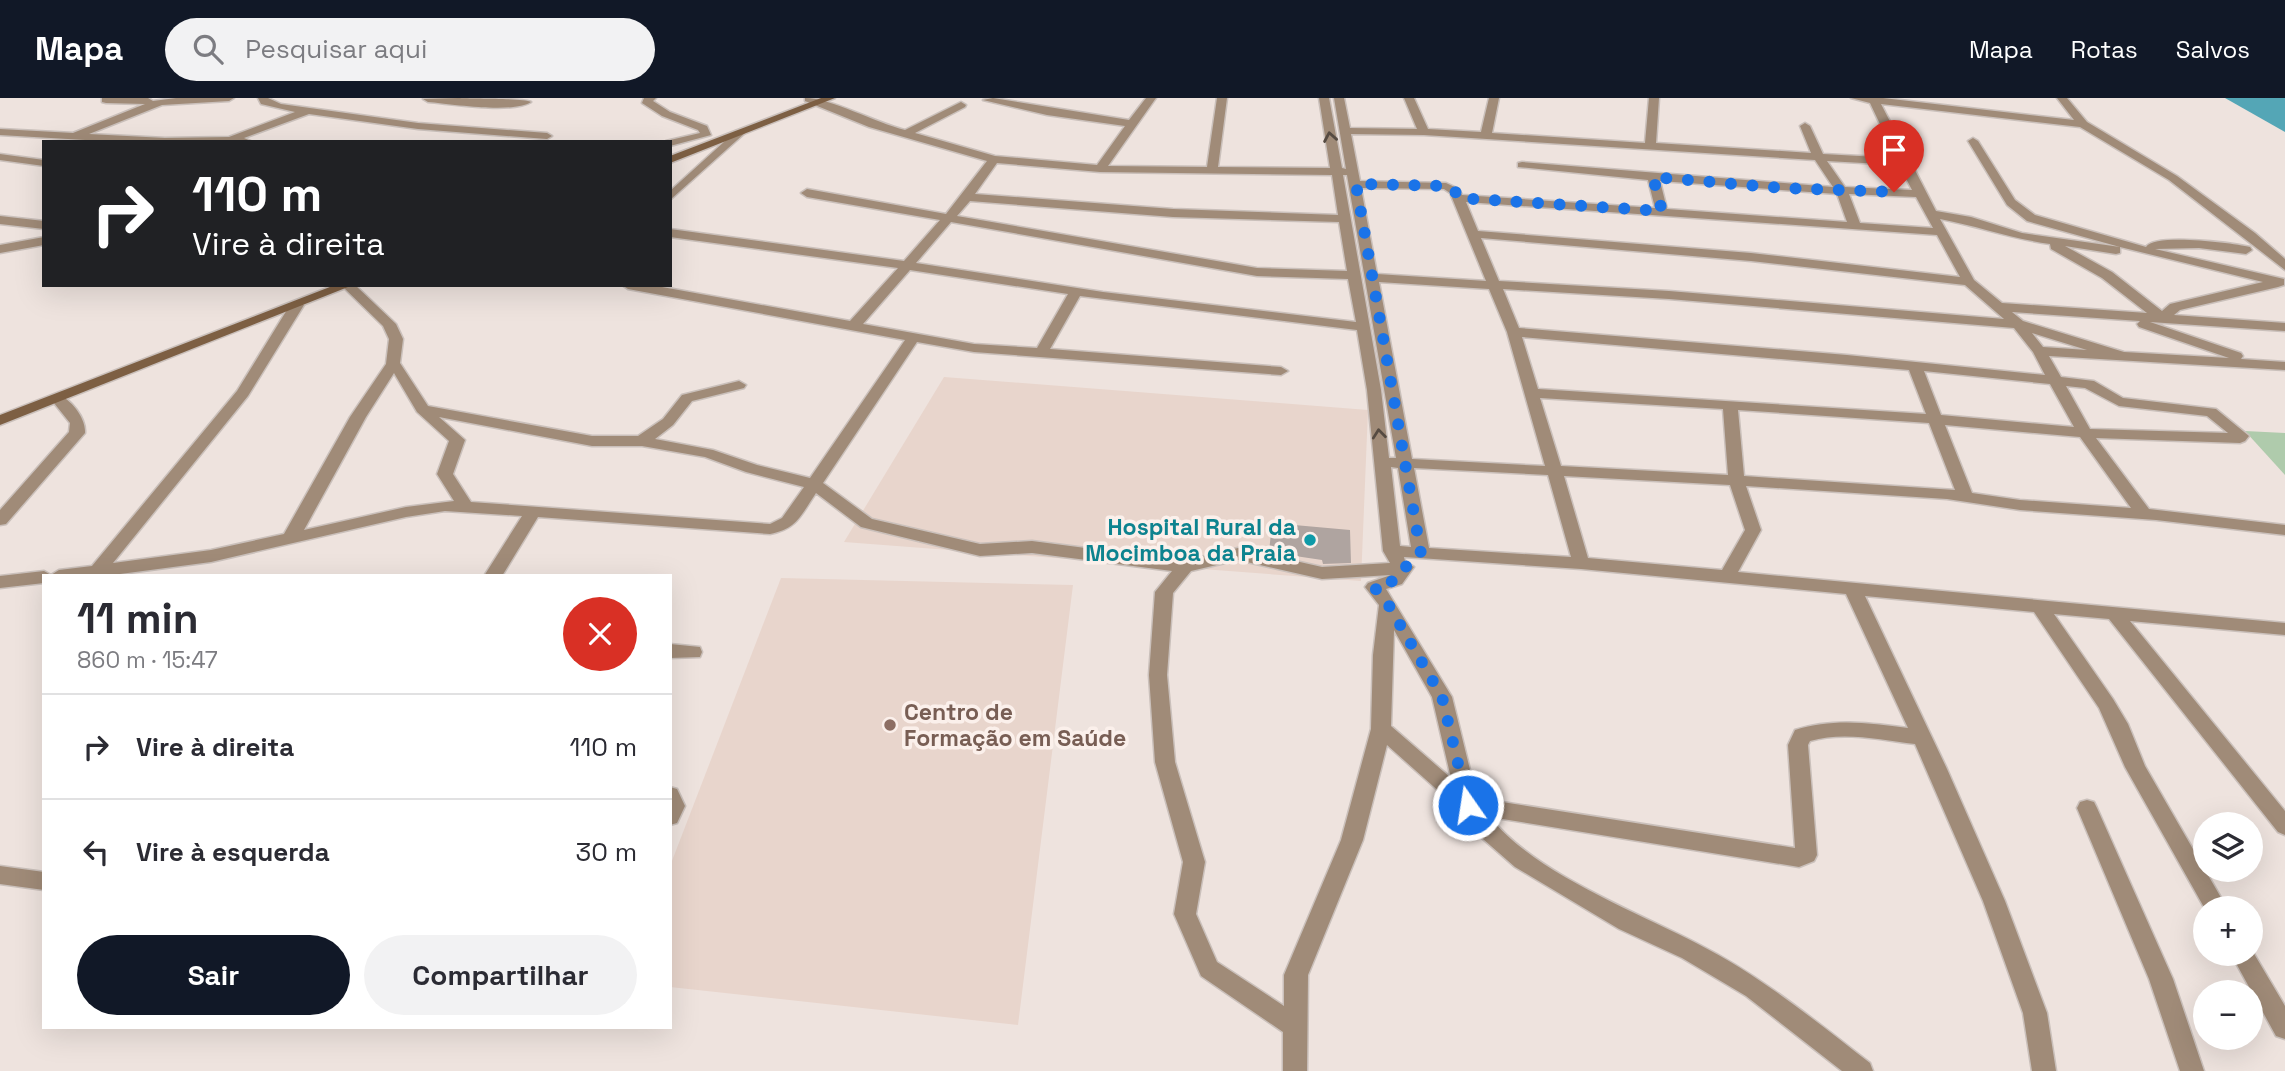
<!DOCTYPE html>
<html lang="pt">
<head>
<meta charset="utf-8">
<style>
  :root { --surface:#fff; --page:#f2f2f3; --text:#2b2b33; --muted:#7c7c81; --line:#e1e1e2; --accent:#111827 }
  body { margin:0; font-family:"Space Grotesk",sans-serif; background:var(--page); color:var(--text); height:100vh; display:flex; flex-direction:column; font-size:26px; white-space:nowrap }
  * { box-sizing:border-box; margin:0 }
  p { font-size:23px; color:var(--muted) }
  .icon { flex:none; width:38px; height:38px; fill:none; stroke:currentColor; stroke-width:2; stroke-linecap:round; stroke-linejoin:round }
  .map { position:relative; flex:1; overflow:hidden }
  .drawer { position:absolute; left:42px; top:476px; width:630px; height:455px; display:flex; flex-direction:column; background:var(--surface); border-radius:0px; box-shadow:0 7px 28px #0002 }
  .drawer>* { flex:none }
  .banner { position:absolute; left:42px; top:42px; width:630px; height:147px; border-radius:0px; box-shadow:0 7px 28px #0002; background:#202124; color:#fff; overflow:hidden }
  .fabs { position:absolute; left:2193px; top:714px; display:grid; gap:14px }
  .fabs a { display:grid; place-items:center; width:70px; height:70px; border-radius:50%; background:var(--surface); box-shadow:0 7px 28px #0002; font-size:35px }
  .pin { position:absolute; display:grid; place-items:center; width:60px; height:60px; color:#fff; margin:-72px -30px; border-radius:50% 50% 50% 0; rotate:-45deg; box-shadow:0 0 7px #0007 }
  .pin .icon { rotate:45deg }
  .me { position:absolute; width:77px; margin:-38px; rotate:347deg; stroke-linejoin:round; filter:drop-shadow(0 0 5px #0008) }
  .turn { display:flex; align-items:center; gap:24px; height:147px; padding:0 35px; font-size:32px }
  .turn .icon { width:91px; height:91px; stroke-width:2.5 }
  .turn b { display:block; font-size:49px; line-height:60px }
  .round { display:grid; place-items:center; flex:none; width:74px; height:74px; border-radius:37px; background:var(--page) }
  .head { display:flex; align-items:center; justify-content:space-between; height:119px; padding:0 35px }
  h1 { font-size:42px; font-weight:700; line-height:52px }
  .primary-button { display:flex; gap:14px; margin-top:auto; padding:14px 35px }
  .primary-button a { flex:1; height:80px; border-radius:42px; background:var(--accent); color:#fff; font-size:28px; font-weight:700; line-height:80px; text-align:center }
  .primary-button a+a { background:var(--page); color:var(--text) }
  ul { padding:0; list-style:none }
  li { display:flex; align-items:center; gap:21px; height:105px; padding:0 35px; border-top:2px solid var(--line) }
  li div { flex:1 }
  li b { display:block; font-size:26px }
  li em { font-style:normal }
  header { display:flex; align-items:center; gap:42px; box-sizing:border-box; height:98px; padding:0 35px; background:var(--accent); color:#fff }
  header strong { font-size:33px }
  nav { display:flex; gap:38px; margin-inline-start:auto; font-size:24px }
  .search { width:490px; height:63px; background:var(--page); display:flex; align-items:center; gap:18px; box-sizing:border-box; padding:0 24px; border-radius:38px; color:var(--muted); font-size:26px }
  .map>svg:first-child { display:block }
  .built { fill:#e8d5cc }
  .green { fill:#afcbac }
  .water { fill:#54a6b6 }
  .building { fill:#afa4a0 }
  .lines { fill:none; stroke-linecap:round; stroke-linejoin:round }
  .street-casing { stroke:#cac0bb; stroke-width:3 }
  .secondary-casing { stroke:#cac0bb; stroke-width:3 }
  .street { fill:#a08b78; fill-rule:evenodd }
  .secondary { fill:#7d5f43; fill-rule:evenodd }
  .oneway { stroke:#564b42 }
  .route { stroke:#1a73e8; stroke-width:12; stroke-dasharray:0 21.6 }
  .culture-dot { fill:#0f9aa8; stroke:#fbf0eb; stroke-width:2.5 }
  .education-dot { fill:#8d6e63; stroke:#fbf0eb; stroke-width:2.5 }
  .labels { text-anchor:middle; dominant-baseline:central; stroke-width:7; stroke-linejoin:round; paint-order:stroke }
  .culture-label { font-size:23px; font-weight:bold; fill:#0d838f; stroke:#fbf0eb; text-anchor:end }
  .education-label { font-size:23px; font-weight:bold; fill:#785e54; stroke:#fbf0eb; text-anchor:start }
</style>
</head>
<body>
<header>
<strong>Mapa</strong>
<div class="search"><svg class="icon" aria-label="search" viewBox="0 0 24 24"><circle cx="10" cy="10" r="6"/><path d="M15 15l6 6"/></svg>Pesquisar aqui</div>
<nav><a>Mapa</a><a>Rotas</a><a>Salvos</a></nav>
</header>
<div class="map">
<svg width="2285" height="973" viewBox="0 0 2285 973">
  <rect width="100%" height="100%" fill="#eee3de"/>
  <g class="built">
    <path d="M944,279L1368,312L1361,483L844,444Z"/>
    <path d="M781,480L1073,487L1018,927L670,889V768Z"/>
  </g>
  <path class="green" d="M2245,333L2285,335V377Z"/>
  <path class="water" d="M2225,0H2285V34Z"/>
  <path class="building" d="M1272,425L1350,432L1351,465L1323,466L1322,462L1269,454Z"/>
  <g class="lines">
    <g class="street-casing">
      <g id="street">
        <path d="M102,0H148L153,3L176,0H234L229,3L162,7L89,36L165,40L229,39L295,14L261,6L258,0H268L281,6L418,25L547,35L552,38L547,41L418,31L309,16L244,40L253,44H119L0,37V31L73,35L145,6L106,5L102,4Z"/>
        <path d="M458,0C471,1 525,0 531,4C512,16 452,6 428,4L423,1Z"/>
        <path d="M644,0H656L653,3L670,14L707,28L711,37L670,48V44L666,43L700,35L698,32L662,18L642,5Z"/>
        <path d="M805,0C831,0 876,25 905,32L961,4L966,7L965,9L915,35L995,58L1097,67L1125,28L1047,17L983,2L993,0L1129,22L1146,0H1156L1108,68L1207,69L1217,0H1227L1218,69L1330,70L1319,0H1329L1342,70L1346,71L1334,0H1344L1350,30L1417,31L1404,0H1414L1428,31L1481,34L1489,0H1499L1492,35L1645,45L1649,0H1659L1656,45L1811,55L1800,28L1805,25L1810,28L1823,56L1896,60L1870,5L1851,0H1883L2074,22L2057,0H2067L2087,24L2177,78L2255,135L2285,161V172L2169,82L2080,29L1881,6L1936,113L1971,119L2022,135L2120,149L2027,123L2007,107L1968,43L1973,40L1978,43L2015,102L2035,117L2146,149C2155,135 2232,145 2250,149L2252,152L2246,156L2199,150L2155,151L2284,181V187L2278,189L2180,212L2174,217L2285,225V233L2150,224L2241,255L2243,258L2241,261L2285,264V272L2049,258L2061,279L2094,283L2123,300L2216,311L2249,338L2245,343L2240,345L2096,340L2149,411L2285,427V437L2156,422L2020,412L1947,401L1746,388L1761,432L1738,474L2285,525V537L2130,523L2285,713V737L2278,734L2109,521L2054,516L2113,601L2128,626L2145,668L2227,810L2205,811L2125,669L2099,610L2034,514L1865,498L1947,671L2005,803L2047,915L2056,973H2032L2023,915L1983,803L1915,646C1881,642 1844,633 1810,643L1808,647L1817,757L1814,763L1799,769L1490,719C1534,775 1635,813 1698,846C1761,878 1814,922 1870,965L1873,973H1842L1746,898L1682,860L1619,831L1515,769L1483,741L1461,713L1387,647L1363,742L1308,877L1307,973H1283V934L1201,878L1174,816L1183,764L1155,664L1149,577L1155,494L1172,473L1032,455L980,458L861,429L816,395C801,417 797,431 770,436L538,419L502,478H484L522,418L445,413L406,419L211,464L105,478H44V485L0,490V478L44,473L51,477L59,472L92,468L237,293L290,207L297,203L304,207L248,298L113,465L211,452L284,436L350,319L386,266L389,241L383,228L341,187H355L396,226L403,241L400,265L428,308L592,338H638L663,321L682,297L739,283L746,287L744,290L692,303L673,327L655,341L713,352L757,367L810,380L905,242L628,191L622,187H651L850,223L898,170L670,139V131L904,163L940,122L807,99L801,95L807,91L946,116L987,63L869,29L805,3ZM1351,36L1424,37L1815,62L1833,89L1522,64L1518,65V69L1648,82L1655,110L1462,97L1459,91L1446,85L1360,83ZM1827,63L1899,67L1912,92L1845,89ZM997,65L1100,74L1332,77L1338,117L1173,111L975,96ZM1343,77H1347L1396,360H1389L1381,292ZM1660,83L1837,96L1847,124L1667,111ZM1361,90L1444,91L1450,95L1486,183L1377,176ZM1849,96L1916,99L1933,130L1860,125ZM970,103L1173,119L1339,124L1347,173L1257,170L957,118ZM1466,104L1937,137L1960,179L1751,155L1478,133ZM1940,121C1977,128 2013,141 2050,146L2051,151L2102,180L2147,215L2002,205L1974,182ZM951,124L1257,178L1348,181L1356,224L1103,194L916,165ZM1481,140L1751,163L1965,187L2004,221L1669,193L1499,183ZM2065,148L2116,156L2120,155V149L2263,184L2170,206L2162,213L2112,174ZM910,172L1068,196L1037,250L974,246L863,226ZM1379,184L1489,191L1507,234L1545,368L1412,361ZM1503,191L1669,201L2014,230L2033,254L2045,277L1847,257L1519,230ZM1080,198L1357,232L1367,292L1383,453L1390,465L1322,469L1238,450L1185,463L1032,443L980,446L872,421L823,385L917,244L974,254L1281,277L1288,273L1281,269L1050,251ZM2012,214L2140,223L2137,226L2139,229L2229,260L2124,254L2023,223ZM2032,235L2087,252L2043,249ZM1522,239L1909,272L1926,316L1538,291ZM1924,273L2050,286L2074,329L1941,317ZM394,275L417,314L449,343L437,376L454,403L406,409L304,432L366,319ZM2066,288L2085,290L2119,308L2207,318L2228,335L2090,331ZM1540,300L1723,311L1728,377L1561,368ZM1738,312L1929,325L1955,392L1744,378ZM439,319L592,348H642L705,359L746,374L804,389L782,420L770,426L471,404L453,376L465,342ZM1945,327L2080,339L2131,410L2020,402L1972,395ZM1391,369L1398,370L1411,449L1400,448ZM1414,370L1548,377L1571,459L1429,450ZM1564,378L1730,387L1745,432L1722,472L1588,460ZM1404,459L1581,471L1846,496L1908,630C1869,625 1833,620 1795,632L1788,647L1795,750L1477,700L1452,599L1386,491L1402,486L1414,469L1405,463ZM1238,462L1322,481L1391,477L1368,485L1365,489L1379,507L1373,557L1371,631L1341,742L1284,877V908L1217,864L1196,816L1205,764L1175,664L1167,577L1173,495L1191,473ZM1394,532L1432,599L1451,680L1391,628Z"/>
        <path d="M736,33L745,35L670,102V93Z"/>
        <path d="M0,56L44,62V68L0,62Z"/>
        <path d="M0,118L44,123V131L0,126Z"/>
        <path d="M44,139V147L0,155V147Z"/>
        <path d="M57,296C71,301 86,320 85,335L6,426L0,427V412L69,334L70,325L50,300Z"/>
        <path d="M670,546L700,549L702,554L700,559L670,560Z"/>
        <path d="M670,689L677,691L685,708L677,725L670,727Z"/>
        <path d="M2087,702L2094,704L2097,710L2173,881L2204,973H2180L2149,881L2077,710L2080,704Z"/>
        <path d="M0,768L44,774V792L0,786Z"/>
        <path d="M2250,849L2285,908V941L2276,938L2231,856H2250Z"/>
      </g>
    </g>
    <g class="secondary-casing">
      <g id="secondary">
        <path d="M821,0H835L670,65V58Z"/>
        <path d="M335,187H353L0,327V317Z"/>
      </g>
    </g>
    <use href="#street" class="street"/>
    <use href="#secondary" class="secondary"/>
  </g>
  <defs><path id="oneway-chevron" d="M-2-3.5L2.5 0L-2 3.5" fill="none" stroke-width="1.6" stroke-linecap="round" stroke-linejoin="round" transform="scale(1.75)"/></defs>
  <g class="oneway">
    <use href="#oneway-chevron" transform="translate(1330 39) rotate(-100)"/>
    <use href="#oneway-chevron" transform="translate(1379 336) rotate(-96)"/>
  </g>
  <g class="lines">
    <path class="route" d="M1468,707L1442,599L1388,506L1374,489L1396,482L1403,471L1421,456L1356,86L1446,88L1455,93L1458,100L1662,113L1653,79L1782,90L1894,94"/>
  </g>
  <circle class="culture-dot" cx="1310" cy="442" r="7"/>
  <circle class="education-dot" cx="890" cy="627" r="7"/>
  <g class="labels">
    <g class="culture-label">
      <text x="1296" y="429">Hospital Rural da<tspan x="1296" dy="26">Mocimboa da Praia</tspan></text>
    </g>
    <g class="education-label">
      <text x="904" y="614">Centro de<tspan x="904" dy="26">Formação em Saúde</tspan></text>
    </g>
  </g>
</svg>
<div class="fabs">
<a><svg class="icon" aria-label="layers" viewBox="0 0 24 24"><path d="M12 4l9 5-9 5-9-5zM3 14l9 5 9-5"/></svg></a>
<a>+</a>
<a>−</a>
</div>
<div class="pin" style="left:1894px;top:94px;background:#d93025"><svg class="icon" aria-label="arrive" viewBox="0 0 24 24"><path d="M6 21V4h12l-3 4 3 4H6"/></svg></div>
<svg class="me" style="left:1468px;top:707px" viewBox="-20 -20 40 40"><circle r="17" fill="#1a73e8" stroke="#fff" stroke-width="3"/><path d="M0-11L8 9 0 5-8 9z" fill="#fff"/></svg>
<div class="banner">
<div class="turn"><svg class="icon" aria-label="right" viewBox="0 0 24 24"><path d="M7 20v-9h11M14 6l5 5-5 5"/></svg><div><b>110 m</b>Vire à direita</div></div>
</div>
<section class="drawer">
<div class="head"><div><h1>11 min</h1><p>860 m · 15:47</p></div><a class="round" style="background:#d93025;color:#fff"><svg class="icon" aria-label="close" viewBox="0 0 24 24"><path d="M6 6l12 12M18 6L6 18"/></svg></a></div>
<ul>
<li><svg class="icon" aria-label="right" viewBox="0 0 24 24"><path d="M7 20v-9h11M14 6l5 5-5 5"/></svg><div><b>Vire à direita</b></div><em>110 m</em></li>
<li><svg class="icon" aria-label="left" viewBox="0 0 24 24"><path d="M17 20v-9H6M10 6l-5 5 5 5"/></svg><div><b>Vire à esquerda</b></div><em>30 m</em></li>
</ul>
<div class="primary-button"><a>Sair</a><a>Compartilhar</a></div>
</section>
</div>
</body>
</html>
